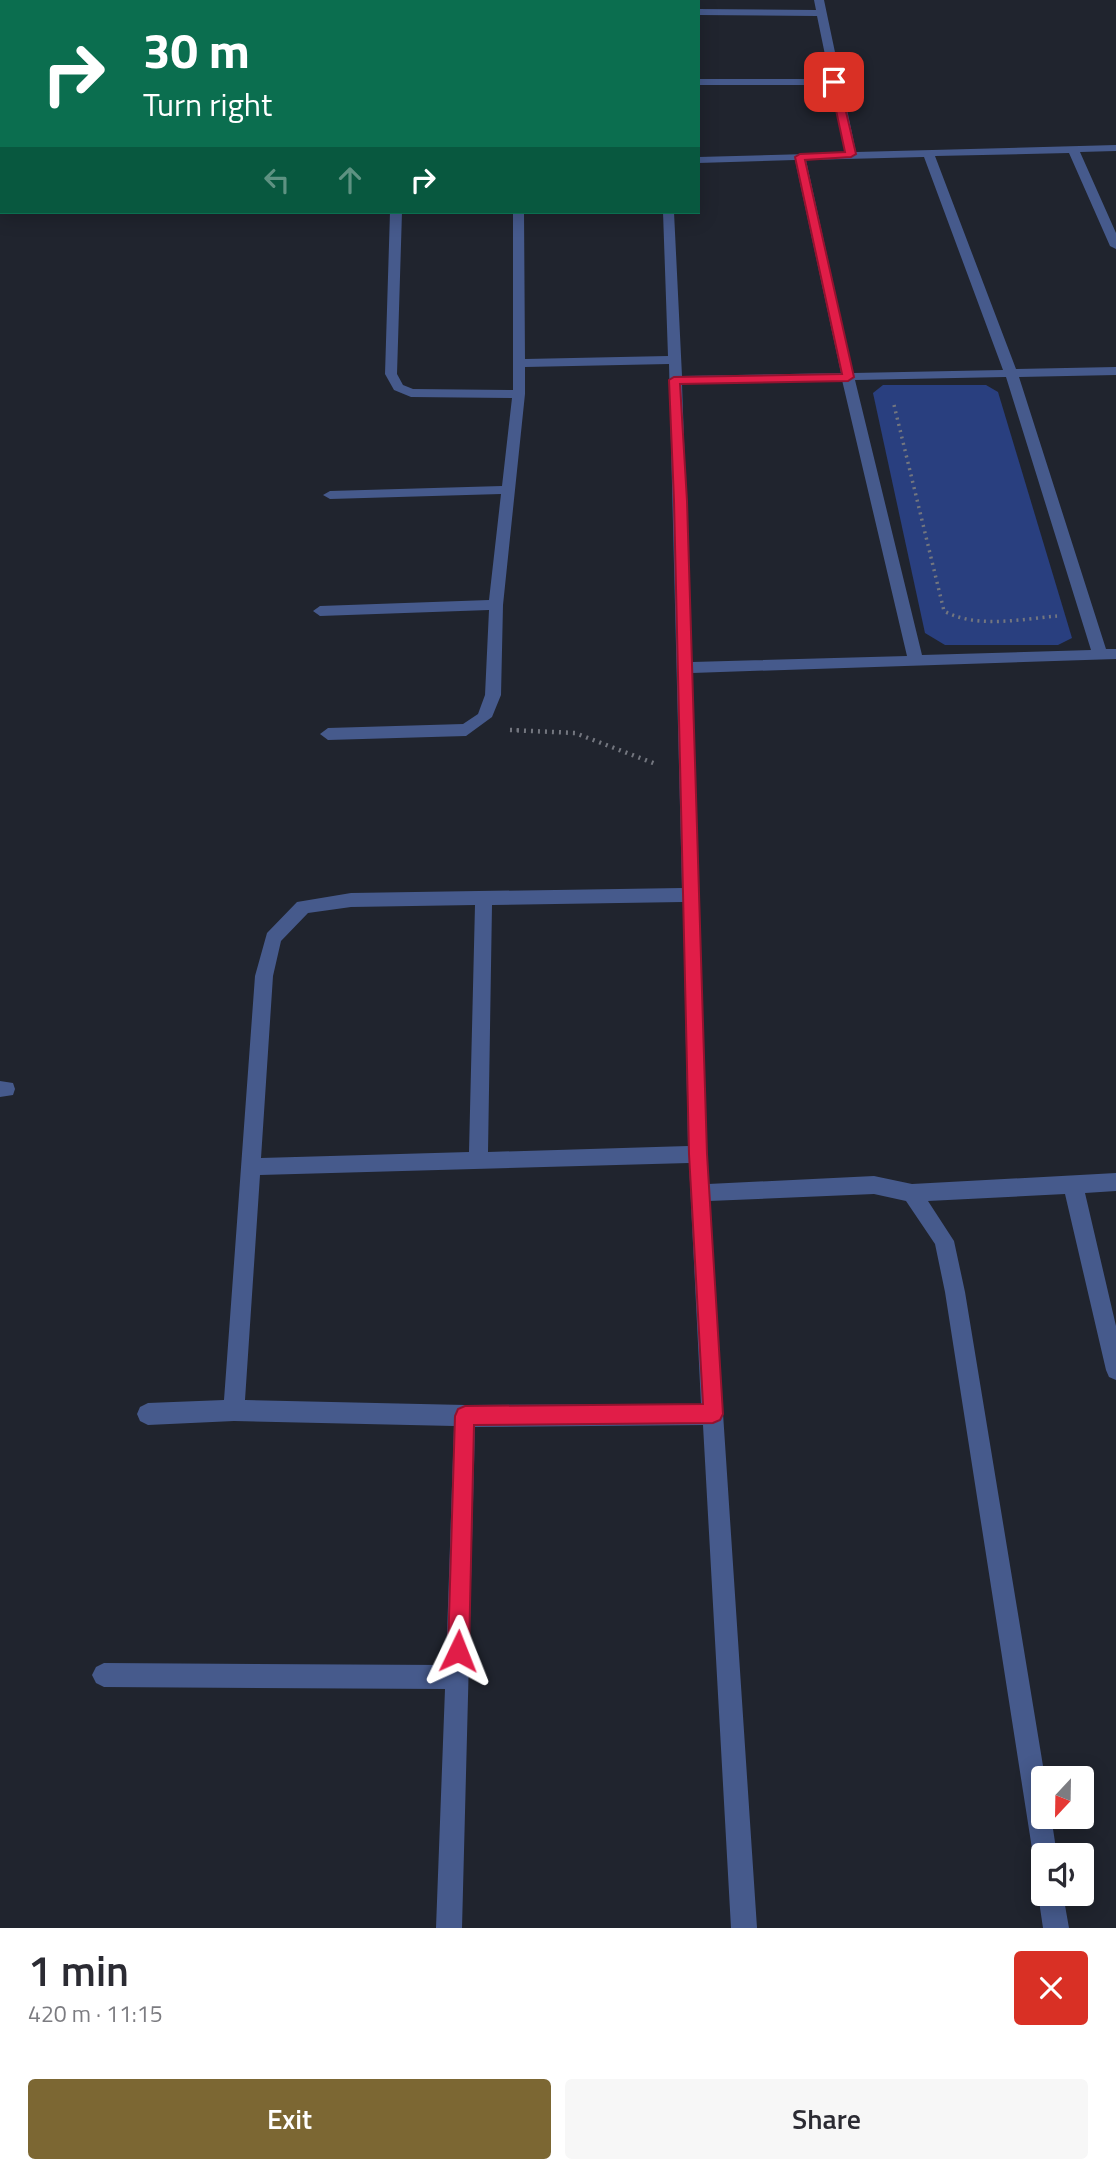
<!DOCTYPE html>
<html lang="en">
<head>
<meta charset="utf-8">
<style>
  :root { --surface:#fff; --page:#f7f7f7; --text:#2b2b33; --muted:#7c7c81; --accent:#7c6733 }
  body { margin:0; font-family:"Titillium Web",sans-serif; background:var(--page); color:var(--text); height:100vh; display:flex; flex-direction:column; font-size:26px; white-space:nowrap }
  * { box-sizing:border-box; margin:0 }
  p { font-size:23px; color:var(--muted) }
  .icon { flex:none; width:38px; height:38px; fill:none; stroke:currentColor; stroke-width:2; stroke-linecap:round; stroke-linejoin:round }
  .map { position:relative; height:1928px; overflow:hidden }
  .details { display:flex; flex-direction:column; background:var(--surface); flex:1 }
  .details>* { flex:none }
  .top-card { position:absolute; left:0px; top:0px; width:700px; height:214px; box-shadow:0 4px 18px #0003; background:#0b6e4f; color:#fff; overflow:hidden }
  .needle { width:46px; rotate:202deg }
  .fabs { position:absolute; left:1031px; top:1766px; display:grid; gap:14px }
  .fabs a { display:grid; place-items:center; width:63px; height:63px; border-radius:7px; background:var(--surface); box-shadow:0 4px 18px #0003; font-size:35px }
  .pin { position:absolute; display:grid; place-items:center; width:60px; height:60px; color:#fff; margin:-30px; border-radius:14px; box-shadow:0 4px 10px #0006 }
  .me { position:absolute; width:77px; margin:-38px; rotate:2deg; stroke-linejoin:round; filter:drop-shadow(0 0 5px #0008) }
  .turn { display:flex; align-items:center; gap:24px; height:147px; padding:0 28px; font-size:32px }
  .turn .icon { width:91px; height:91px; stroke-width:2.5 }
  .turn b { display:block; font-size:49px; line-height:60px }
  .lanes { display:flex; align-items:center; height:66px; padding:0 28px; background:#0003; justify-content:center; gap:35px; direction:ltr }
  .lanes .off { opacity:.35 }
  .round { display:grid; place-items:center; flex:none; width:74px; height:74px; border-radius:7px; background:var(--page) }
  .overview { display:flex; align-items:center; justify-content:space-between; height:119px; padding:0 28px }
  h1 { font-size:42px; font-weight:600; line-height:52px }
  .button { display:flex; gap:14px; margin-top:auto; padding:14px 28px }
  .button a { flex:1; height:80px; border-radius:7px; background:var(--accent); color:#fff; font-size:28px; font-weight:600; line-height:80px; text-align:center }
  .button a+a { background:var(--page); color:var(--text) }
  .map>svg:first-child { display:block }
  .green { fill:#293f7f }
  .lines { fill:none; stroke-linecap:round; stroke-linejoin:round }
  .path-far1 { stroke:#73767f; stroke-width:3.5; stroke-dasharray:2 4.5; stroke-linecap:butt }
  .path { stroke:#73767f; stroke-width:4.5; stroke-dasharray:2 5; stroke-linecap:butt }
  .service { fill:#465a8c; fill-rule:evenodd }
  .minor { fill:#465a8c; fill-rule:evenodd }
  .route { fill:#e11d48; stroke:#92132f; stroke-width:2 }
</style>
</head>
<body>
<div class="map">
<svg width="1116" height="1928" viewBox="0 0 1116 1928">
  <rect width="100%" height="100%" fill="#20242e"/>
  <path class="green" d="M883,385H986L998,392L1072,638L1058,645H945L925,633L873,393Z"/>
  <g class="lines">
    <g class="path-far1">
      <path d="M894,405L944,611C977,629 1021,619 1057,616"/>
      <path d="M510,730H521"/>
    </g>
    <path class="path" d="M510,730L575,733L656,764"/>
    <path class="service" d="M0,1081L13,1083L15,1089L13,1095L0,1097Z"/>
    <g class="minor">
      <rect x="369" y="0" width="10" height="2"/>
      <path d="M814,0H824L856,152L1116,145V151L1080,152L1116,233V249L1110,246L1069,153L935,156L1016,369L1116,367V375L1019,377L1106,649H1116V659L692,673L708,1184L874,1176L912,1184L1116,1173V1191L1085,1193L1116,1326V1380L1109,1377L1106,1370L1065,1194L928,1201L954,1241L965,1292L1045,1778L1043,1816H1051L1057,1855H1043V1867L1036,1864L1033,1855L945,1292L935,1244L906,1201L874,1194L709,1201L757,1928H731L703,1425L475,1427L462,1928H436L445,1689L104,1687L96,1683L92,1675L96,1667L104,1663L446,1665L454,1426L234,1421L148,1425L140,1421L137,1414L140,1407L148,1403L224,1400L255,976L267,933L297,902L351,893L682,888L669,364L525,367V394L503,605L501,695L492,717L466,736L328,740L320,734L328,728L463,724L478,714L485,695L489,610L320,616L313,611L320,606L489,600L501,494L330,499L323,495L330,491L502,486L512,398L411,397L394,390L385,374L390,212H402L397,374L403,385L413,389L513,390V212H524L525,359L668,356L663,212H674L682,376L841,373L795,160L698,163V157L845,153L832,85H698V79H830L817,16L698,15V9L816,10ZM924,157L1003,370L853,373L806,160ZM1006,377L1091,650L922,655L855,380ZM842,380L907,656L692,662L682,384ZM683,902L688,1146L488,1152L492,905ZM475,905L469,1152L261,1158L273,976L281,941L308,913L351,907ZM689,1163L701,1404L465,1405L245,1400L260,1175Z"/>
      <path d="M1042,1885L1043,1894H1063L1069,1928H1043L1038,1894Z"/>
    </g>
  </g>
  <path class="route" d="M834,80L839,82L856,154L851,157L805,160L854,377L848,381L680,384L687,501L707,1154L723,1414L720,1420L713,1423L474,1425L469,1651L466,1658L458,1661L451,1658L448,1651L455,1416L458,1409L465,1406L703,1404L689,1154L674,501L669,380L674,377L842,374L795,157L800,154L845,152L830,82Z"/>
</svg>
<div class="fabs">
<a><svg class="needle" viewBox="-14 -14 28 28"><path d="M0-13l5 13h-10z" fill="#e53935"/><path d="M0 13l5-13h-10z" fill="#7c7c81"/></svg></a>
<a><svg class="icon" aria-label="sound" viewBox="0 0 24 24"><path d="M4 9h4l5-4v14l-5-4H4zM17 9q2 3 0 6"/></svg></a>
</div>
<div class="pin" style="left:834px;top:82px;background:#d93025"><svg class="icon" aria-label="arrive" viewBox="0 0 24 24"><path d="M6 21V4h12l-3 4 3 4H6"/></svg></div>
<svg class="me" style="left:458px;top:1651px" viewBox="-20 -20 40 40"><path d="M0-17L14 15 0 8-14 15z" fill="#e11d48" stroke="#fff" stroke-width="4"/></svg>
<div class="top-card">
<div class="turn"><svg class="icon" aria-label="right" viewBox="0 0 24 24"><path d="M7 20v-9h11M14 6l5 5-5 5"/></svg><div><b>30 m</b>Turn right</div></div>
<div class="lanes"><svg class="icon off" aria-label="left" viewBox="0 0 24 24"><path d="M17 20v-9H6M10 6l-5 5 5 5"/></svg><svg class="icon off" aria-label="ahead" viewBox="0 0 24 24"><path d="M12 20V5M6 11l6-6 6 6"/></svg><svg class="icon" aria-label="right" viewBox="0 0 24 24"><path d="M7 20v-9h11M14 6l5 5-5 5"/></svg></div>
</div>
</div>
<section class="details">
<div class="overview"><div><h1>1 min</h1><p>420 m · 11:15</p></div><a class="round" style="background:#d93025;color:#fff"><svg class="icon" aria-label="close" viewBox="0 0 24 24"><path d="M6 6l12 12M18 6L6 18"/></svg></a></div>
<div class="button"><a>Exit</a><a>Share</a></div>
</section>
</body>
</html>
